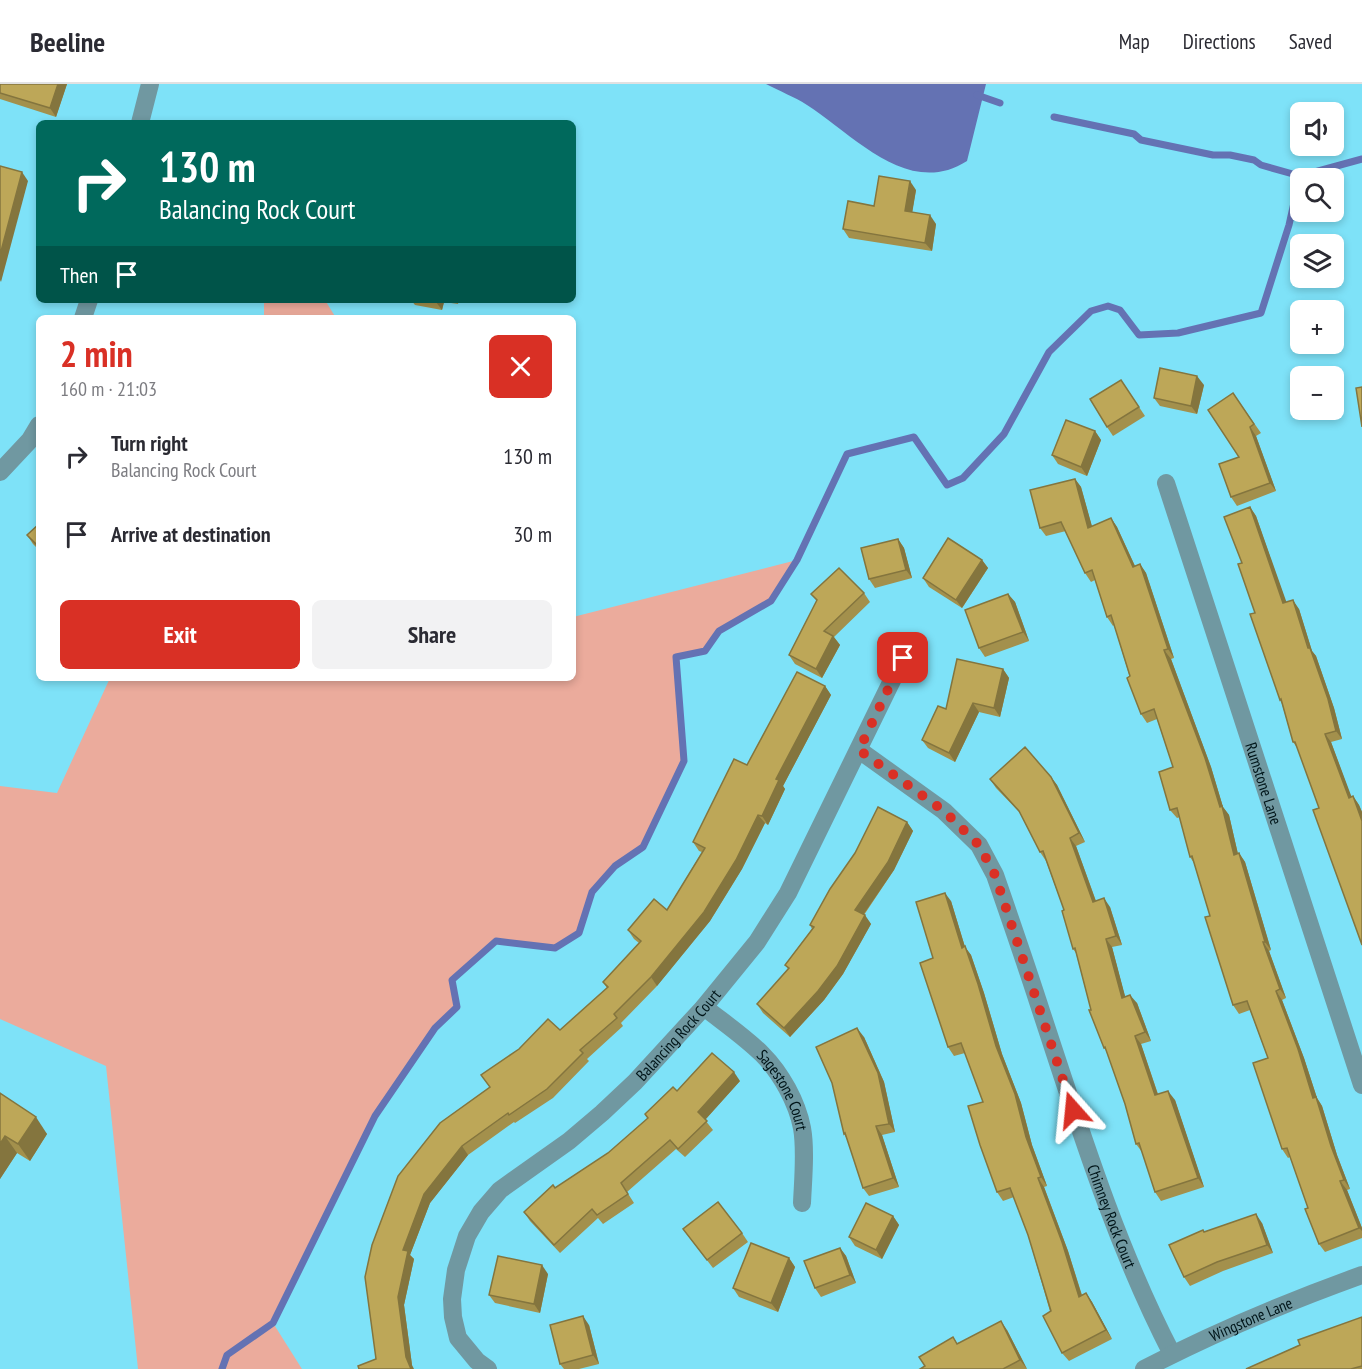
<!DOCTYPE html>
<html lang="en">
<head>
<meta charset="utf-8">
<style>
  :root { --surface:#fff; --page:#f2f2f3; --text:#2b2b33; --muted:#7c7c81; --line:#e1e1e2; --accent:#d93025 }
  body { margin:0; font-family:"PT Sans Narrow",sans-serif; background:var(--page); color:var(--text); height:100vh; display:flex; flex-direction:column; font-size:22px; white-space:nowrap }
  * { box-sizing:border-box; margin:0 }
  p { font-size:20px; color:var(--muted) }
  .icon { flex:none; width:33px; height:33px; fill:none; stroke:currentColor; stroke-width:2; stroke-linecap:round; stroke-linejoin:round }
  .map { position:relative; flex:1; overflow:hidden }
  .details { position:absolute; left:36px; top:231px; width:540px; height:366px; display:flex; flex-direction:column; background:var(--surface); border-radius:9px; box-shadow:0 3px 9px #0003 }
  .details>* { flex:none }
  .top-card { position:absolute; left:36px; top:36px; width:540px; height:183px; border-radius:9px; box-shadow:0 3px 9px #0003; background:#00695c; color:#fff; overflow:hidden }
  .buttons { position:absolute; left:1290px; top:18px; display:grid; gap:12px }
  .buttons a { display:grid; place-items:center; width:54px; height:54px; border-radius:9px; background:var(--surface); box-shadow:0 3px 9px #0003; font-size:30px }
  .pin { position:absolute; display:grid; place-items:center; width:51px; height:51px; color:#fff; margin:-26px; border-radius:12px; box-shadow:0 3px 9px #0006 }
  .me { position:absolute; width:66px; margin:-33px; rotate:342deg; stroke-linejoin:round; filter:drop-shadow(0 0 4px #0008) }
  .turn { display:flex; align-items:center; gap:21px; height:126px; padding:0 24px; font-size:27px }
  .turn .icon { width:78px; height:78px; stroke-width:2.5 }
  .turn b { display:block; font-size:42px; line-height:51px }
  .then { display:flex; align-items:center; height:57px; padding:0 24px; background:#0003; gap:12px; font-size:22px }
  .round { display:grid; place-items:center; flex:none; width:63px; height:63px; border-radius:9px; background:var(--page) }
  .headline { display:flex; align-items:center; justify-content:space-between; height:102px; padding:0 24px }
  h1 { font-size:36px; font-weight:700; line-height:45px; color:var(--accent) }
  .action { display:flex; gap:12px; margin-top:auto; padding:12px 24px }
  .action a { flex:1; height:69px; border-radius:9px; background:var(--accent); color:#fff; font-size:24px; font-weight:700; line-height:69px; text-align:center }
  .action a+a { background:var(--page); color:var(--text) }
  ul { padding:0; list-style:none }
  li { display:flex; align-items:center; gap:18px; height:78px; padding:0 24px }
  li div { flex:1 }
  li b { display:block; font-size:22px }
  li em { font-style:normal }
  header { display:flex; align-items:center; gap:36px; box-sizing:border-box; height:84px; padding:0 30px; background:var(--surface); border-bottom:2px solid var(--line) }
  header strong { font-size:28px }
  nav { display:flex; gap:33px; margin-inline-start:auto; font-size:21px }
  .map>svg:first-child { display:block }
  .green { fill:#ebab9c }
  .water { fill:#6472b3 }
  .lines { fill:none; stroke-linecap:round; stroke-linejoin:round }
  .stream { stroke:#6472b3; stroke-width:7 }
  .street { stroke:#7098a1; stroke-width:18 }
  .wall { fill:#a3904c }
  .shaded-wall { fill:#84753e }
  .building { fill:#bda758; stroke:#84753e; stroke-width:1.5 }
  .route { stroke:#d93025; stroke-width:10; stroke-dasharray:0 18 }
  .labels { text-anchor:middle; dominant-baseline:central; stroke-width:5; stroke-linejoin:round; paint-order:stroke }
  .street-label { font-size:16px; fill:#011519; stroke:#7ee2f8 }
</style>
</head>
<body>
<header>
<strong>Beeline</strong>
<nav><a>Map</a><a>Directions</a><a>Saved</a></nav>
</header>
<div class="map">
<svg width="1362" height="1285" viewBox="0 0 1362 1285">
  <rect width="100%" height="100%" fill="#7ee2f8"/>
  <g class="green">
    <path d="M264,216H325L336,234H264Z"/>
    <path d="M797,476L771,517L719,547L705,567L677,573L684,677L643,763L616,782L592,808L579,849L555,864L496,857L452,895L457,923L435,944L375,1032L273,1239L302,1285H138L106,982L0,935V702L57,709L110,594H573V533Z"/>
  </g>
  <path class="water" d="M766,0H986L967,77C908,115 853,50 807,21C795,13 779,7 766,0Z"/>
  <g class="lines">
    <g class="stream">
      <path d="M977,11L1000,19"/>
      <path d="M1054,33L1134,50L1141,56L1213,71H1230L1254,76L1261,81L1300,92L1362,75"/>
      <path d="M222,1285L227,1271L273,1239L375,1032L435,944L457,923L452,896L496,857L555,864L579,849L592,808L615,782L643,763L684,677L676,573L705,567L719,547L771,517L797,476L847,370L914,353L947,401L963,394L1004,350L1049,268L1091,227L1108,222L1120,226L1139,251L1178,249L1261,229L1289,141L1300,92"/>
    </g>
    <g class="street">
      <path d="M140,39L150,0"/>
      <path d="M83,234L89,216"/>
      <path d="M0,388L30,356L39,341"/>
      <path id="s1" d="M1166,399L1362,1001"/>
      <path id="s2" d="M859,666L944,727L979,761L995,791C1011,837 1027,883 1042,930C1080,1045 1116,1162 1172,1270"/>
      <path id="s3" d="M704,923C723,938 745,953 762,970C781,989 797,1018 802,1044C806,1066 803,1096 802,1119"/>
      <path id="s4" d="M488,1285L477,1277L458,1254L453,1233L452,1215L456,1186L467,1152L481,1128L500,1106L569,1057L602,1029L635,998L704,923L757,858L788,809L903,574"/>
      <path id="s5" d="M1144,1285C1215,1248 1287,1218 1362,1191"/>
    </g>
  </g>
  <g class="wall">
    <path d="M0,0H67L56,33L0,15Z"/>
    <path d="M916,106L912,128L936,140L932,167L849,154L843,145L874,122Z"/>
    <path d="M411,216H459L458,220L444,218L442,226L415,221Z"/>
    <path d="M1204,301L1197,330L1160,322L1154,314Z"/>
    <path d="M1127,305L1145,332L1113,352L1107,343Z"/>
    <path d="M1233,309L1261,349L1256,352L1276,407L1237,422L1231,413L1239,373Z"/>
    <path d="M1095,347L1101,356L1087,392L1058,380L1052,371Z"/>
    <path d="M1075,395L1081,403L1092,443L1111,434L1117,443L1135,482L1140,480L1146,489L1174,574L1171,575L1211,683L1223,723L1229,731L1238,770L1239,769L1245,778L1271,866L1269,867L1286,914L1282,916L1304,974L1317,1014L1322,1022L1337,1071L1350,1105L1347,1106L1362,1144V1154L1325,1168L1319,1160L1308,1124L1290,1073L1288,1074L1282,1065L1268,974L1250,926L1239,930L1233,921L1210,832L1194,779L1190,773L1180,733L1177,734L1170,726L1173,683L1157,635L1147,639L1141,630L1114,541L1113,542L1107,533L1095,496L1091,498L1085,489L1066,447L1046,452L1040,444Z"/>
    <path d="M1250,423L1256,432L1286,519L1299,525L1312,567L1316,572L1334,624L1342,655L1331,658L1351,713L1353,712L1359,721L1362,728V861L1319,724L1298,665L1293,658L1282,620L1280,616L1255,529L1242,479Z"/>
    <path d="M39,440V466L33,460L27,451Z"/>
    <path d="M898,455L904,464L912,494L875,504L869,495Z"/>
    <path d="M982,476L988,484L962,524L929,503L923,494Z"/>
    <path d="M864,509L870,518L834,553L840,561L822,594L795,580L789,571L817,517L811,510Z"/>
    <path d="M1008,510L1015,518L1029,557L985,573L979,564Z"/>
    <path d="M1003,585L1009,594L1000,633L979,628L955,678L928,664L922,656L946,625Z"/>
    <path d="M825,602L831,611L783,702L785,705L768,741L765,739L742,785L710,837L657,902L621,939L623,942L587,975L589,977L553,1014L515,1039L514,1038L468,1071L430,1119L410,1171L414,1175L404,1221L412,1281L376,1275L365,1193L490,1003L560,946L607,904L603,898L639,859L634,855L628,846L667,826L702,768L699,767L693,758L747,681Z"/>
    <path d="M1051,693L1057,701L1085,758L1076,762L1096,817L1110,823L1122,861L1112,863L1125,913L1137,919L1151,957L1141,960L1158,1010L1175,1016L1204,1103L1161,1117L1155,1108L1142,1068L1136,1060L1125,1020L1108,969L1104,964L1091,926L1076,869L1073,865L1064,826L1046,777L1040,768L1022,731L996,704L990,695Z"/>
    <path d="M907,738L913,747L894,786L864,831L871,840L843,890L824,916L790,953L763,929L757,920L788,885L785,881L812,845L810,841Z"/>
    <path d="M951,817L965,863L971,871L984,909L1002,970L1021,1019L1032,1061L1047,1102L1044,1103L1068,1167L1082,1211L1086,1209L1092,1218L1112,1255L1069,1277L1062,1269L1028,1151L1014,1113L1003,1117L997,1108L983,1018L965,969L954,972L948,963L933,874Z"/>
    <path d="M864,953L884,998L895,1048L882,1051L899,1103L869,1112L863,1104L847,1055L844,1050Z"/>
    <path d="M740,997L705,1036L713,1046L685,1073L676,1065L627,1108L634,1119L603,1140L598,1134L560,1169L530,1137L524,1128L555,1104L608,1069L648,1035L645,1030L677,1007Z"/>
    <path d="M0,1009L47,1050L30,1077L17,1069L0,1095Z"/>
    <path d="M893,1132L899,1141L882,1175L855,1162L849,1153Z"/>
    <path d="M1262,1139L1273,1169L1223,1187L1190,1202L1184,1193L1205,1148Z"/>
    <path d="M683,1145L742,1149L748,1158L713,1184Z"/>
    <path d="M840,1164L846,1172L856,1199L821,1213L815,1204Z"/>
    <path d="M789,1174L795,1183L778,1228L739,1213L733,1204Z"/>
    <path d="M548,1190L540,1229L495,1219L489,1211Z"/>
    <path d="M1362,1233V1285H1246Z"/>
    <path d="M589,1241L599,1280L579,1285H564L560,1280Z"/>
    <path d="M1007,1246L1027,1285H920L925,1282L953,1253L957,1259Z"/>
  </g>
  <g class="shaded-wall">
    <path d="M58,0H67L56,33L50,24Z"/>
    <path d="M22,88L28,97L1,198L0,196V171Z"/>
    <path d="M910,97L916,106L911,136L905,127Z"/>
    <path d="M930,131L936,140L932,167L925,159Z"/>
    <path d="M436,216H442L444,218L442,226L436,218Z"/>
    <path d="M1197,292L1204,301L1197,330L1191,322Z"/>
    <path d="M1250,343L1256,352L1276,407L1270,399Z"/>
    <path d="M1095,347L1101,356L1087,392L1081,383Z"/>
    <path d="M1075,395L1081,403L1095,453L1088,444Z"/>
    <path d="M1250,423L1256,432L1290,528L1283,519Z"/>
    <path d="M1111,434L1117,443L1139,491L1133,483Z"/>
    <path d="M898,455L904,464L912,494L906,486Z"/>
    <path d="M982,476L988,484L962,524L956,516Z"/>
    <path d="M1140,480L1146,489L1174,574L1168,565Z"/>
    <path d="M1008,510L1015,518L1029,557L1023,548Z"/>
    <path d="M1293,516L1299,525L1312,567L1316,572L1334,624L1342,655L1336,647Z"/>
    <path d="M833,552L840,561L822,594L816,585Z"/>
    <path d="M1164,566L1171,575L1211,683L1223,723L1229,731L1240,779L1234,771L1220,723Z"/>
    <path d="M1003,585L1009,594L1000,633L994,624Z"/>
    <path d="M825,602L831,611L783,702L785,705L768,741L762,732L776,695Z"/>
    <path d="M973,619L979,628L955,678L949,669Z"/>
    <path d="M1325,650L1331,658L1355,722L1349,714Z"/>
    <path d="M1051,693L1057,701L1085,758L1079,749Z"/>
    <path d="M1353,712L1359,721L1362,728V737Z"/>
    <path d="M758,731L765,739L742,785L710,837L657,902L651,893Z"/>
    <path d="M907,738L913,747L894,786L861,834L855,826Z"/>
    <path d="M1070,754L1076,762L1099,826L1093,818Z"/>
    <path d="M1239,769L1245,778L1271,866L1265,858Z"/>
    <path d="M945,809L951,817L965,863L971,871L984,909L1002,970L1021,1019L1032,1061L1047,1102L1041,1093L1026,1053L996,962L962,864Z"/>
    <path d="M1104,814L1110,823L1122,861L1116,852Z"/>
    <path d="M865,831L871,840L843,890L824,916L790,953L784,944Z"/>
    <path d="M1106,855L1112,863L1128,923L1122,914Z"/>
    <path d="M1263,858L1269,867L1286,914L1280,905Z"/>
    <path d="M1276,907L1282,916L1304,974L1317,1014L1322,1022L1337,1071L1350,1105L1344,1096L1313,1014Z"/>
    <path d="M1130,911L1137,919L1151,957L1145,948Z"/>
    <path d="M857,944L864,953L884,998L895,1048L889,1040Z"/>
    <path d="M1135,952L1141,960L1161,1020L1155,1011Z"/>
    <path d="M734,988L740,997L704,1037L698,1028Z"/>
    <path d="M1168,1007L1175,1016L1204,1103L1198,1094Z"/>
    <path d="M36,1033L47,1050L30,1077L18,1060Z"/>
    <path d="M876,1042L882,1051L899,1103L893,1094Z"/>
    <path d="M5,1052L17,1069L0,1095V1060Z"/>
    <path d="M462,1062L468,1071L430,1119L410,1171L414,1175L404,1221L412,1281L414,1285H411L406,1273L398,1213L403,1166L424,1110Z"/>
    <path d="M1038,1094L1044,1103L1068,1167L1085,1222L1079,1213Z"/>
    <path d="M1340,1097L1347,1106L1362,1144V1147L1359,1144Z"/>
    <path d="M1256,1130L1262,1139L1273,1169L1267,1161Z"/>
    <path d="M893,1132L899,1141L882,1175L876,1166Z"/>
    <path d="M840,1164L846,1172L856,1199L850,1191Z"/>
    <path d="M789,1174L795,1183L778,1228L771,1219Z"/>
    <path d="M542,1181L548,1190L540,1229L534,1220Z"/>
    <path d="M1086,1209L1092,1218L1112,1255L1106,1246Z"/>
    <path d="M583,1232L589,1241L599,1280L593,1271Z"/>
    <path d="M1001,1237L1007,1246L1027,1285L1020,1276Z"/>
  </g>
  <g class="building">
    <path d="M0,0H58L50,24L0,9Z"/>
    <path d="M0,82L22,88L0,171Z"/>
    <path d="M879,92L910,97L905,127L930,131L925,159L843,145L848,117L874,122Z"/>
    <path d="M1160,284L1197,292L1191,322L1154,314Z"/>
    <path d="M1121,296L1139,323L1107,343L1090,315Z"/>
    <path d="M1362,303V343L1356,304Z"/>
    <path d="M1233,309L1254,340L1250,343L1270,399L1231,413L1219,380L1239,373L1208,326Z"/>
    <path d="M1066,336L1095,347L1081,383L1052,371Z"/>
    <path d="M1075,395L1088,444L1111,434L1133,483L1140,480L1168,565L1164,566L1205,674L1220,723L1222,722L1234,771L1239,769L1265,858H1263L1280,905L1276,907L1298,965L1313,1014L1316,1013L1331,1062L1344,1096L1340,1097L1359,1144L1319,1160L1305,1125L1308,1124L1287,1064L1282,1065L1253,979L1268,974L1247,917L1233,921L1205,833L1210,832L1192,772L1190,773L1177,724L1170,726L1159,688L1173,683L1154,625L1141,630L1127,594L1130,592L1111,531L1107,533L1092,486L1085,489L1061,438L1040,444L1030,406Z"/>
    <path d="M1250,423L1283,519L1293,516L1308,564H1310L1328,615L1336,647L1325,650L1349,714L1353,712L1362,737V861L1313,726L1319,724L1295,658H1293L1281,615L1280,616L1250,530L1255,529L1238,480L1242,479L1224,433Z"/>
    <path d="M39,440V463L27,451Z"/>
    <path d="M948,454L982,476L956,516L923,494Z"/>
    <path d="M898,455L906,486L869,495L861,464Z"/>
    <path d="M839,484L864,509L824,547L833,552L816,585L789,571L817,516L811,510Z"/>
    <path d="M1008,510L1023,548L979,564L965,526Z"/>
    <path d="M957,575L1003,585L994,624L973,619L949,669L922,656L938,622L946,625Z"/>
    <path d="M797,588L825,602L776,695L779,696L762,732L758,731L736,776L704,828L651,893L614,930L617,934L580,966L583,969L547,1005L509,1031L508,1029L462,1062L424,1110L403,1166L408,1167L398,1213L406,1273L411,1285H359L358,1282L376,1275L365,1193L372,1161L398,1092L440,1039L490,1003L481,991L519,965L548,935L560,946L608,903L603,898L641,857L628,846L654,815L667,826L705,764L693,758L734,675L747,681Z"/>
    <path d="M1025,663L1051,693L1079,749L1070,754L1093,818L1104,814L1116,852L1106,855L1122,914L1130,911L1145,948L1135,952L1155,1011L1168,1007L1198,1094L1155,1108L1139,1059L1136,1060L1125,1020L1105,963L1104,964L1089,926H1091L1075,864L1073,865L1062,827L1064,826L1043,767L1040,768L1019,727L990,695Z"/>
    <path d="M878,723L907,738L888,778L855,826L865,831L837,882L818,907L784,944L757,920L789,884L785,881L814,843L810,841L830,805L855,769Z"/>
    <path d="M945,809L962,864L965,862L978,900L996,962L1015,1010L1026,1053L1041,1093L1038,1094L1062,1158L1079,1213L1086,1209L1106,1246L1062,1269L1043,1232L1051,1227L1028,1151L1010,1104L997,1108L980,1061L968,1022L983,1018L961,959L948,963L920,879L933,874L916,818Z"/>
    <path d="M857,944L878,989L889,1040L876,1042L893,1094L863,1104L845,1049L844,1050L832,999L816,963Z"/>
    <path d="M712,969L734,988L698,1028L707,1037L678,1065L670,1056L621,1099L628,1110L597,1131L592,1125L554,1161L524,1128L553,1101L555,1104L608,1069L648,1034L645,1030L673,1003L677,1007Z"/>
    <path d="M0,1009L36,1033L18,1060L5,1052L0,1060Z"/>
    <path d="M718,1118L742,1149L707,1176L683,1145Z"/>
    <path d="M866,1119L893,1132L876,1166L849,1153Z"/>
    <path d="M1256,1130L1267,1161L1217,1178L1184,1193L1169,1161L1203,1146L1204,1148Z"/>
    <path d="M751,1159L789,1174L771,1219L733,1204Z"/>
    <path d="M840,1164L850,1191L815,1204L804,1177Z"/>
    <path d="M498,1172L542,1181L534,1220L489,1211Z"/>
    <path d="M583,1232L593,1271L560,1280L550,1241Z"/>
    <path d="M1362,1233V1282L1351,1285H1246L1300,1261L1298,1256Z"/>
    <path d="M1001,1237L1020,1276L1003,1285H920L925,1282L919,1273L953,1253L957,1260Z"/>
  </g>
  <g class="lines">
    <path class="route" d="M903,574L859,666L944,727L979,761L995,791L1073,1026"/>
  </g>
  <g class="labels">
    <g class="street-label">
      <text stroke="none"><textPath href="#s1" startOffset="316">Rumstone Lane</textPath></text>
      <text stroke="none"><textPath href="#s4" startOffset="442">Balancing Rock Court</textPath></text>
      <text stroke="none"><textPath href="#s3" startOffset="117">Sagestone Court</textPath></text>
      <text stroke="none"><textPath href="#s2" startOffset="548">Chimney Rock Court</textPath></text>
      <text stroke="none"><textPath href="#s5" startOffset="118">Wingstone Lane</textPath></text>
    </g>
  </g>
</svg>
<div class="buttons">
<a><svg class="icon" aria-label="sound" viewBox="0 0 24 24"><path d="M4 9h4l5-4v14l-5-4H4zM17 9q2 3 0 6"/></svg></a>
<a><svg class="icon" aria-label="search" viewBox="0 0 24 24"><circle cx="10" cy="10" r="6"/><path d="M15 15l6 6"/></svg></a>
<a><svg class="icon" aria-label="layers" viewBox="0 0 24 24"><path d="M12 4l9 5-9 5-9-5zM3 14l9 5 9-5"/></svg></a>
<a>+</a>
<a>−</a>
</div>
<div class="pin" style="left:903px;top:574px;background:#d93025"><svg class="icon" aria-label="arrive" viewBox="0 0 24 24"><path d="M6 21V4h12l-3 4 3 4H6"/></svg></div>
<svg class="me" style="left:1073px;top:1026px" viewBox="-20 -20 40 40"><path d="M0-17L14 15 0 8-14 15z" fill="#d93025" stroke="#fff" stroke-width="4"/></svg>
<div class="top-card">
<div class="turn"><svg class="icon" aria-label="right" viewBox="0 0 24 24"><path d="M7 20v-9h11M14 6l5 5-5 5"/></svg><div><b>130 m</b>Balancing Rock Court</div></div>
<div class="then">Then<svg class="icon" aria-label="arrive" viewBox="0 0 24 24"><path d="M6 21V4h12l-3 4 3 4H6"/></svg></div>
</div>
<section class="details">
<div class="headline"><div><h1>2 min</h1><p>160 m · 21:03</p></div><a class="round" style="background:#d93025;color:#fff"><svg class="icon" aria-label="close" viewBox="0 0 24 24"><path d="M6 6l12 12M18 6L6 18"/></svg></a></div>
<ul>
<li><svg class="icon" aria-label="right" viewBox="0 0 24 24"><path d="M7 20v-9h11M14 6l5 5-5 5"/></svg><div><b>Turn right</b><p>Balancing Rock Court</p></div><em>130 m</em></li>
<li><svg class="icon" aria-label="arrive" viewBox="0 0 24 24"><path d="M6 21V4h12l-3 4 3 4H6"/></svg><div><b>Arrive at destination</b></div><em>30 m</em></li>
</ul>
<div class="action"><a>Exit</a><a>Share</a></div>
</section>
</div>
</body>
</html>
